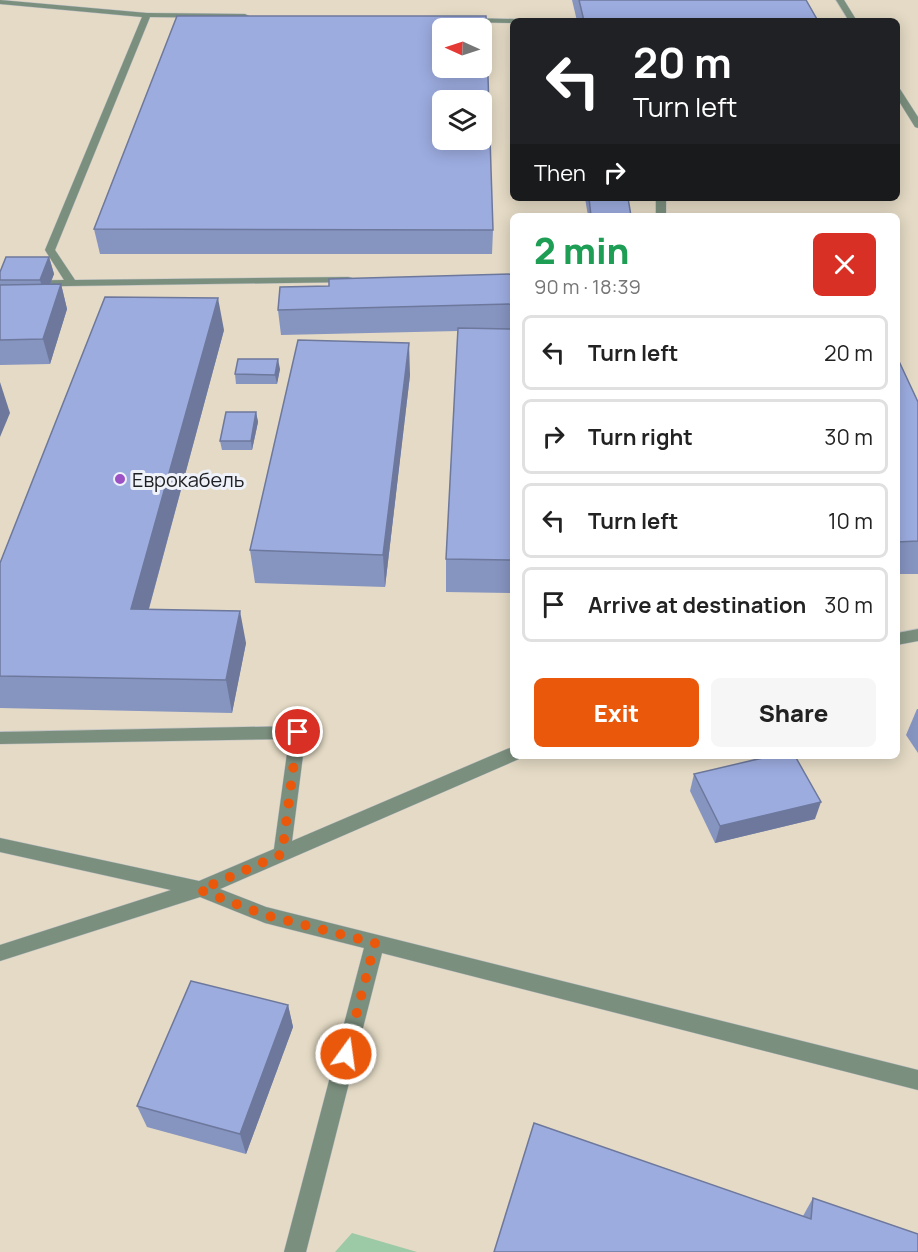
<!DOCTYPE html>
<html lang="en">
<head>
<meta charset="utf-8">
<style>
  :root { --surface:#fff; --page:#f6f6f6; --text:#222; --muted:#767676; --line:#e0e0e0; --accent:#ea580c }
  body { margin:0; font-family:Manrope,sans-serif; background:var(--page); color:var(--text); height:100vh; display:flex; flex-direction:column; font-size:22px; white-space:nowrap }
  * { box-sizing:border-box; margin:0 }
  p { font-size:20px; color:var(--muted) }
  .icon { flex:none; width:33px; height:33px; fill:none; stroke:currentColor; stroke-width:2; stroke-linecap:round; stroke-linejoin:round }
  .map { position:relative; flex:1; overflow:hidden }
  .panel { position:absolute; left:510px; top:213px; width:390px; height:546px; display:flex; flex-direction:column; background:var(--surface); border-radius:9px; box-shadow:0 3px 15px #0003 }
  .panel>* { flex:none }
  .banner { position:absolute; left:510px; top:18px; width:390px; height:183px; border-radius:9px; box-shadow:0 3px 15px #0003; background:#202124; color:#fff; overflow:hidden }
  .needle { width:39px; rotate:273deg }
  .tools { position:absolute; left:432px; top:18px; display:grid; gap:12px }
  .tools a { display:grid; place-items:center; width:60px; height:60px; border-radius:9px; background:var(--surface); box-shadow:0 3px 15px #0003; font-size:30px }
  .pin { position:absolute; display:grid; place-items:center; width:51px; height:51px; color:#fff; margin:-26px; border:3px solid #fff; border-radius:50%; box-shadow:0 2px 6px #0007 }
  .me { position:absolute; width:66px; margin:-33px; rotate:14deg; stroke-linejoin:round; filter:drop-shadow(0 0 4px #0008) }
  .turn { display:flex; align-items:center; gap:21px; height:126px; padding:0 24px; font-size:27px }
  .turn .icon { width:78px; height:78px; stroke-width:2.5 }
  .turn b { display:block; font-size:42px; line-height:51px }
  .then { display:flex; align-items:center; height:57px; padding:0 24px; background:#0003; gap:12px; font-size:22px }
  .round { display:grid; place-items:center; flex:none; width:63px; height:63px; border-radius:9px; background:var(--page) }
  .headline { display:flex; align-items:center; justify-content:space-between; height:102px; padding:0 24px }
  h1 { font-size:36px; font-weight:800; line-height:45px; color:#1e9e55 }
  .cta { display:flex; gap:12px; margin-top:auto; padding:12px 24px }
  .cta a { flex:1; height:69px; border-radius:9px; background:var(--accent); color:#fff; font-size:24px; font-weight:800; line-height:69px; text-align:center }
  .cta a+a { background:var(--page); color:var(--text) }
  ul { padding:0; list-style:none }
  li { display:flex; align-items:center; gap:18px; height:75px; margin:0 12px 9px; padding:0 12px; border:3px solid var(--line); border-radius:9px }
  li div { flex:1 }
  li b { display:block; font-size:22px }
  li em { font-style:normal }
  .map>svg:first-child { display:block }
  .industrial { fill:#e4dac5; fill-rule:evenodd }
  .green { fill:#9cc9a6 }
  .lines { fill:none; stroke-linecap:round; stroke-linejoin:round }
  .minor-casing { stroke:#bfc1c8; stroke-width:1 }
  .minor { fill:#7b8f7e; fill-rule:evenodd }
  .wall { fill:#8694c0 }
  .shaded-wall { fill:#6d789c }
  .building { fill:#9cacdf; stroke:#6d789c; stroke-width:1.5; fill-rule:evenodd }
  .route { stroke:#ea580c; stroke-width:10; stroke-dasharray:0 18 }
  .poi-dot { fill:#9c52c4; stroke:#f0f2fa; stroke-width:2 }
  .labels { text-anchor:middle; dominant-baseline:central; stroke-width:6; stroke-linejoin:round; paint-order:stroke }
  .poi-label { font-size:20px; fill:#1e1f22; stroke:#f0f2fa; text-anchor:start }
</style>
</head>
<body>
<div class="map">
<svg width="918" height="1252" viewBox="0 0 918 1252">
  <rect width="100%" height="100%" fill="#e2e5ec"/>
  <path class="industrial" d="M0,0H918V1252H0ZM513,21H897V198H513ZM442,28H482V68H442ZM442,100H482V140H442ZM513,216H897V756H513Z"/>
  <path class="green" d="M352,1233L417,1252H335Z"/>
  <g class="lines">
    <g class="minor-casing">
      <g id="minor">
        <path d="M0,0L147,13L245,14L249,16L245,18L150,17L55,250L75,280L348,277L352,278V282L0,287V281L64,280L45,250L142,17L0,4Z"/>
        <path d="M836,0H844L857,21H849Z"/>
        <path d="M467,18L516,19L520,21H513V23L464,22V18Z"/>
        <path d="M897,88L900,89L918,117V128L915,127L897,98Z"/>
        <rect x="656" y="198" width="10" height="18"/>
        <path d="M918,629V641L897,645V633Z"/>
        <path d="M298,726L304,727L306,732L292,841L507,749L513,747V756H520L519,759L220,889L266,907L918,1070V1090L382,953L306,1252H284L364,948L265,923L200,897L0,961V945L171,890L0,852V838L199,881L274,849L289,739L0,744V732Z"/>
      </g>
    </g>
    <use href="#minor" class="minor"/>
  </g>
  <g class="wall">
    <path d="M572,0H806L818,21H577Z"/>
    <path d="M585,198H628L631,216H588Z"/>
    <path d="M94,229L493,230L492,254H100Z"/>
    <path d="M49,257L54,274L50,284H61L67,309L50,364L0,365V272Z"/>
    <path d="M513,274V593L446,592V559L458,331L281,335L278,310L329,286Z"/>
    <path d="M224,330L149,609L246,643L232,713L0,708V563Z"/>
    <path d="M897,357L918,402V574H897Z"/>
    <path d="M280,369L277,384H236L235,374Z"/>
    <path d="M410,375L385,587L255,583L250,550Z"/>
    <path d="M256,412L258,422L252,450H222L220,441Z"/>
    <path d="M917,709H918V753L906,735Z"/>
    <path d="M694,774L815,819L715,843L690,791Z"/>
    <path d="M288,1005L293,1027L246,1154L147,1127L137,1106Z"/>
    <path d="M813,1198L918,1252L803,1216Z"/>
  </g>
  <g class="shaded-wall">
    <path d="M49,257L54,274L45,297L40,280Z"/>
    <path d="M61,284L67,309L50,364L43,339Z"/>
    <path d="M218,298L224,330L140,641L131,609Z"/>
    <path d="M409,343L410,375L385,587L383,555Z"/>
    <path d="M278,359L280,369L277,384L275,375Z"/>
    <path d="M0,382L10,413L0,437Z"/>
    <path d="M256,412L258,422L252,450L251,441Z"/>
    <path d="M240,611L246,643L232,713L226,680Z"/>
    <path d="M821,802L815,819L715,843L720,826Z"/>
    <path d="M288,1005L293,1027L246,1154L240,1134Z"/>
  </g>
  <g class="building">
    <path d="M579,0H806L818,21H584Z"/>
    <path d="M177,16H486L493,230L94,229ZM442,28H482V68H442ZM442,100H482V140H442Z"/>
    <path d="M589,198H628L631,216H591Z"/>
    <path d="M6,257H49L40,280H0V272Z"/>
    <path d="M513,274V304L278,310L280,287L329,286V279Z"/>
    <path d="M61,284L43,339L0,340V285Z"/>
    <path d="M105,297L218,298L131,609L240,611L226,680L0,676V563Z"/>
    <path d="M458,328L513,329V560L446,559Z"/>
    <path d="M298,340L409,343L383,555L250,550Z"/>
    <path d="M897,357L918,402V541L897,542Z"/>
    <path d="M238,359H278L275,375L235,374Z"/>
    <path d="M226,412H256L251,441H220Z"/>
    <path d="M771,756H795L821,802L720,826L694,774Z"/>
    <path d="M191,981L288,1005L240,1134L137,1106Z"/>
    <path d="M534,1123L811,1219L813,1198L918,1234V1252H494Z"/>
  </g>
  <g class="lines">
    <path class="route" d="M298,732L282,854L200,890L265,915L375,943L346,1054"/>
  </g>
  <circle class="poi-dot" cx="120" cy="479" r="6"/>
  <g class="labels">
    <g class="poi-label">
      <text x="132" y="479">Еврокабель</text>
    </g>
  </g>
</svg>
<div class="tools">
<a><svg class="needle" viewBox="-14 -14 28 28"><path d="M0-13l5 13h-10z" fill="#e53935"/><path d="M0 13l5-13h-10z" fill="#767676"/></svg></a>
<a><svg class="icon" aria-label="layers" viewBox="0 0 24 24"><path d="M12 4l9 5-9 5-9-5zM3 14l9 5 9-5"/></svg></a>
</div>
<div class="pin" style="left:298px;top:732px;background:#d93025"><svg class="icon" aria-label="arrive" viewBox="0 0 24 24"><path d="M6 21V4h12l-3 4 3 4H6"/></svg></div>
<svg class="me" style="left:346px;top:1054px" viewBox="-20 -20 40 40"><circle r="17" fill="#ea580c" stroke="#fff" stroke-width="3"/><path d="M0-11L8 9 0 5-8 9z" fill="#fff"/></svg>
<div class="banner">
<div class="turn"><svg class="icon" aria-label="left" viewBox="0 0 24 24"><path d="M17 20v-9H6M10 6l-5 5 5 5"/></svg><div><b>20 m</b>Turn left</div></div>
<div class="then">Then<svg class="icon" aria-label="right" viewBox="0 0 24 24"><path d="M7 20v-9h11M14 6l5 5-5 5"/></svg></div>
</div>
<section class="panel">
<div class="headline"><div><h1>2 min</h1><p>90 m · 18:39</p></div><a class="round" style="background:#d93025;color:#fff"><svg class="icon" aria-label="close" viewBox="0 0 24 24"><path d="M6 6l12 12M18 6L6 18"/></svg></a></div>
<ul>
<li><svg class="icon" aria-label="left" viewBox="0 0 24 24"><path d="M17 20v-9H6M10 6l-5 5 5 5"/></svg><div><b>Turn left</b></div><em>20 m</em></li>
<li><svg class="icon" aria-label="right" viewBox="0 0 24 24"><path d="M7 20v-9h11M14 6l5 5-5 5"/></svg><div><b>Turn right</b></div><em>30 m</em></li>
<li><svg class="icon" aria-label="left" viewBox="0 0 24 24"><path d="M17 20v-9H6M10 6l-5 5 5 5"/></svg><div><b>Turn left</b></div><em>10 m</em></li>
<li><svg class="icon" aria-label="arrive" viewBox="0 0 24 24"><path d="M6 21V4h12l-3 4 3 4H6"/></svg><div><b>Arrive at destination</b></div><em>30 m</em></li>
</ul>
<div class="cta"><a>Exit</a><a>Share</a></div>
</section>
</div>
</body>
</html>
